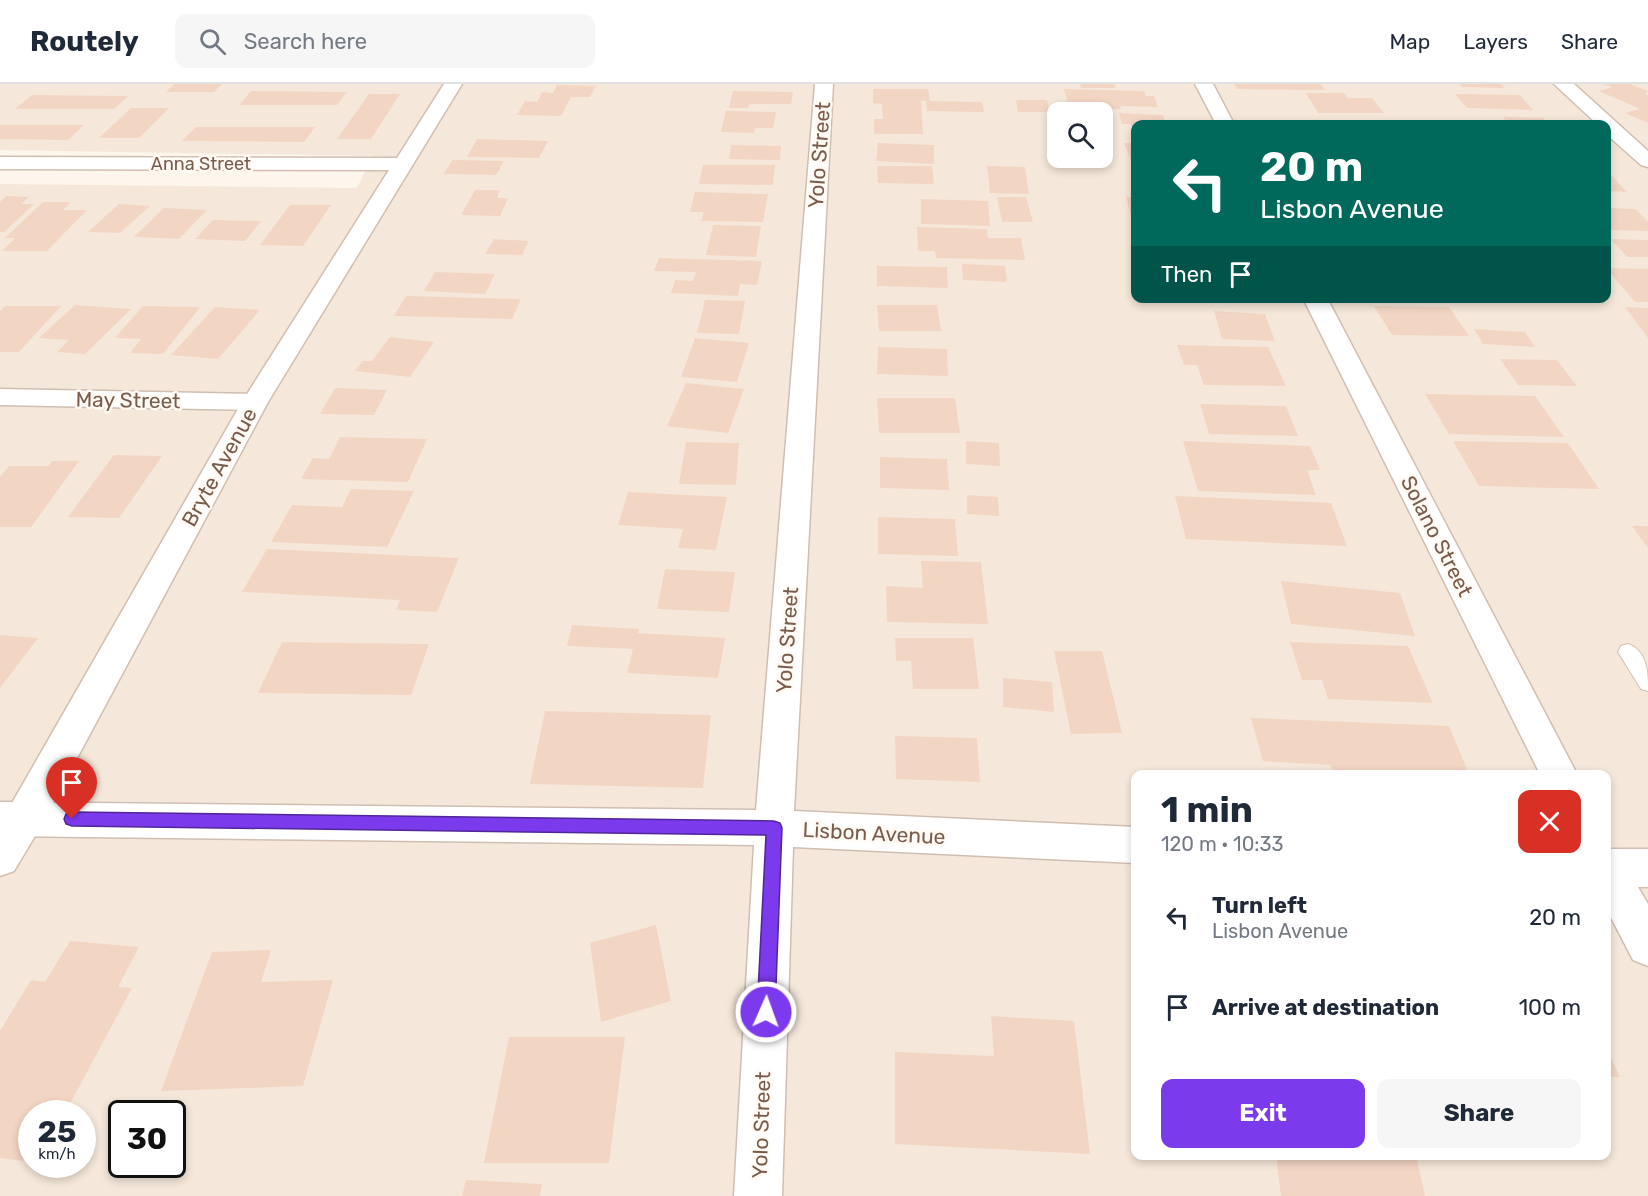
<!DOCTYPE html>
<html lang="en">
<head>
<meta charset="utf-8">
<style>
  :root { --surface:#fff; --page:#f6f6f7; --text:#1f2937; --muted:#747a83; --line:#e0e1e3; --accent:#7c3aed }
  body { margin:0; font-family:Rubik,sans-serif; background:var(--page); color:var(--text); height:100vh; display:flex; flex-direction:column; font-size:22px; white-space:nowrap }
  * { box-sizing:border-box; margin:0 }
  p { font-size:20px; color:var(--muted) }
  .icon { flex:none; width:33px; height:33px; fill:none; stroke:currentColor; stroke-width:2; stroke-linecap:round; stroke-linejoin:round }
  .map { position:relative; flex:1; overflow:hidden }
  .side { position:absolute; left:1131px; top:686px; width:480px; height:390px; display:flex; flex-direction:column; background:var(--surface); border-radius:12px; box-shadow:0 3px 9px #0003 }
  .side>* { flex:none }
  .top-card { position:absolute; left:1131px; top:36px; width:480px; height:183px; border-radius:12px; box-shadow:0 3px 9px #0003; background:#00695c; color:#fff; overflow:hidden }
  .controls { position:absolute; left:1047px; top:18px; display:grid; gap:12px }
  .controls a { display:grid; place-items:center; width:66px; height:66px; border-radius:12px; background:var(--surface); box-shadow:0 3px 9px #0003; font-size:30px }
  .speed { position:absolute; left:18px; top:1016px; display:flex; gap:12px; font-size:30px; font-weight:700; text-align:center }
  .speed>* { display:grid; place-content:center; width:78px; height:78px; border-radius:50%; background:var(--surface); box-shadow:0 3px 9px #0003; line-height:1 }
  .speed small { font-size:15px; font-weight:400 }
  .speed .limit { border:3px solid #111; border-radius:9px; background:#fff; color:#111 }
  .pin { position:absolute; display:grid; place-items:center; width:51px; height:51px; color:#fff; margin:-62px -26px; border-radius:50% 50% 50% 0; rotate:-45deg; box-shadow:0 0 6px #0007 }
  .pin .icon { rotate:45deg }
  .me { position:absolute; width:66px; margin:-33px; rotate:2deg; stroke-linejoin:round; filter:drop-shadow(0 0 4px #0008) }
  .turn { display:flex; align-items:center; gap:21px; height:126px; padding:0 30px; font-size:27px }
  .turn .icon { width:78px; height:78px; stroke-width:2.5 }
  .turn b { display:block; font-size:42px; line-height:51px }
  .then { display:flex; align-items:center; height:57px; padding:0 30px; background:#0003; gap:12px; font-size:22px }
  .round { display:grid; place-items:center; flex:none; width:63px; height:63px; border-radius:12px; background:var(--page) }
  .headline { display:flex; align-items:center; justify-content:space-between; height:102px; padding:0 30px }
  h1 { font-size:36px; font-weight:700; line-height:45px }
  .action { display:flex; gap:12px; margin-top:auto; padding:12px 30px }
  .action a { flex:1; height:69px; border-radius:12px; background:var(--accent); color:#fff; font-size:24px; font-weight:700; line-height:69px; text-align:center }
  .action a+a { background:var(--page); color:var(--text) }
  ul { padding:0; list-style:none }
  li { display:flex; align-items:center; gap:18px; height:90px; padding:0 30px }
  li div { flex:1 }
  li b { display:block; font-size:22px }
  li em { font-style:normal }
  header { display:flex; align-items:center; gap:36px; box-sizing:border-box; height:84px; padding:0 30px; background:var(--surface); border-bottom:2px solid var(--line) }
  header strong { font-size:28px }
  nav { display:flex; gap:33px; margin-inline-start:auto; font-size:21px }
  .search { width:420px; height:54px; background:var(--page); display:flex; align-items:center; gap:15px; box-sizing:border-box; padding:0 21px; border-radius:12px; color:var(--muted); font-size:22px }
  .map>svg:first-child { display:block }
  .residential { fill:#f5e8da; fill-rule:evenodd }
  .building { fill:#f3d5c3 }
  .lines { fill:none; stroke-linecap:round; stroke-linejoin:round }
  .service-casing { stroke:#d1beb0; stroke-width:2 }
  .minor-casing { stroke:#d1beb0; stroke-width:3 }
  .tertiary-casing { stroke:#d1beb0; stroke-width:3 }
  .service { fill:#fff; fill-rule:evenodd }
  .minor { fill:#fff; fill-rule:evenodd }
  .tertiary { fill:#fff; fill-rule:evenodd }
  .route { fill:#7c3aed; stroke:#51269a; stroke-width:1.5 }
  .labels { text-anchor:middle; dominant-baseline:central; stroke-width:5; stroke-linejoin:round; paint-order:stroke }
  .far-street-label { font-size:18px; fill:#7a5c4d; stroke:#fffaf3 }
  .street-label { font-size:21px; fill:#7a5c4d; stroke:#fffaf3 }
</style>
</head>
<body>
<header>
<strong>Routely</strong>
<div class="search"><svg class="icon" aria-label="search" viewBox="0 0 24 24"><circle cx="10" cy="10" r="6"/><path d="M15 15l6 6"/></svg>Search here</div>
<nav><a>Map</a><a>Layers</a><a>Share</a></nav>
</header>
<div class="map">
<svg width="1648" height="1112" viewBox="0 0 1648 1112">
  <rect width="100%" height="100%" fill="#fdf6ec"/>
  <path class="residential" d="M0,0H1648V1112H0V100L357,104L372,72L0,66ZM1058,28H1102V74H1058ZM1136,40H1606V214H1136ZM1136,690H1606V1071H1136ZM32,1029H82V1080H32ZM122,1029H172V1080H122Z"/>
  <g class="building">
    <path d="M174,0H222L214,8H166Z"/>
    <path d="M1080,0H1114L1116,4H1081Z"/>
    <path d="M1234,0H1321L1325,6L1237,5Z"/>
    <path d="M1460,0H1501L1505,4L1462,3Z"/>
    <path d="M1604,0H1630L1648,7L1645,10L1648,11V39L1625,29L1640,25L1599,7L1612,3Z"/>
    <path d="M557,1L596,2L590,13H571L561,32L517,31L525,17L537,18L542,8L553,9Z"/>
    <path d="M873,5H928L930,17L982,18L984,28L927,27L926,17H921L923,50H874V35H883L882,20L873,19Z"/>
    <path d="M1064,5L1144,7L1146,12H1154L1158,23L1120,22L1121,25L1069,24Z"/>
    <path d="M251,7L347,8L337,21H239Z"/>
    <path d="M733,7L793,8L791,20H749L748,24H729Z"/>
    <path d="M1306,9H1344L1348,14H1372L1384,29H1318Z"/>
    <path d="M369,10H400L371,55H337Z"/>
    <path d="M1455,10L1520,11L1533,26L1467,24Z"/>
    <path d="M32,11L128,12L114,25H15Z"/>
    <path d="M1016,16H1047L1050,28H1018Z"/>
    <path d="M131,24H169L139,54H99Z"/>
    <path d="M726,27L776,28L773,44H755L754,49L721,48Z"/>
    <path d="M1119,29L1163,31L1166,40H1136V48H1133L1131,40H1122Z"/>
    <path d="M1503,33L1543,34L1549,40H1509Z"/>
    <path d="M0,41H84L68,56L0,55Z"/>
    <path d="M196,43H315L304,58L182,57Z"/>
    <path d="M477,55L548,57L539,74L467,73Z"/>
    <path d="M878,59L934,61V80L876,77Z"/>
    <path d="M1124,59H1136V76H1131Z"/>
    <path d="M731,61L781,62L780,76L729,75Z"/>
    <path d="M452,76L504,77L496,91L444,90Z"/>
    <path d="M703,81H775L773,101L699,100Z"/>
    <path d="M877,82H932L934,100L878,99Z"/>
    <path d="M987,82L1025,83L1029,110L990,109Z"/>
    <path d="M1606,92H1612L1627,108L1606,107Z"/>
    <path d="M475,106H500L497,114H508L500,132L461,131Z"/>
    <path d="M695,108L768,110L763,138L701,137L704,128H690Z"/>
    <path d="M6,112L29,113L21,120H34L4,148H0V118Z"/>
    <path d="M997,113H1026L1033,138H1002Z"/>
    <path d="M1126,113H1136V146H1135Z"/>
    <path d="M921,115L988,117L990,142L921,140Z"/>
    <path d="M43,118H71L63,126H87L47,167H2L15,154H5Z"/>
    <path d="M119,120L150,122L120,149L88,148Z"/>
    <path d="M290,121H331L303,162L260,161Z"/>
    <path d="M164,124L207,126L179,155L134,153Z"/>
    <path d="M1606,124L1636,125L1648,138V147L1606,146Z"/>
    <path d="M213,136L261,137L245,157L195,155Z"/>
    <path d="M713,141L761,142L756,173L706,171Z"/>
    <path d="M917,143L987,145L988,154H1021L1025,176L936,174L935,167H918Z"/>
    <path d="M494,155L529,157L522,171L485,170Z"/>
    <path d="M1611,155L1648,156V173H1627Z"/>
    <path d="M659,174L762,177L757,201L740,200L738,212L671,209L675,196L693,197L696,188L654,187Z"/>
    <path d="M962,180L1005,182L1007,198L963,196Z"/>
    <path d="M877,182L947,183L948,204L877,202Z"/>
    <path d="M1606,184L1648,185V218H1635Z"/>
    <path d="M435,188L495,190L485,210L424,207Z"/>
    <path d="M406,212L521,215L512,235L394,232Z"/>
    <path d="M1391,214H1431L1433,217L1391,216Z"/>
    <path d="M705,216L745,217L739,250L697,249Z"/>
    <path d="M75,221L131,225L85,270L57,268L69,256L39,254Z"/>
    <path d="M877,221H937L941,247H879Z"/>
    <path d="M5,222H61L19,268H0V227Z"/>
    <path d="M143,222L200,223L163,270L130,269L141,255L115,254Z"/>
    <path d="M1374,222L1449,223L1469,252L1392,251Z"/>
    <path d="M215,223L260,226L218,275L171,271Z"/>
    <path d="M1625,223L1648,224V254Z"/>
    <path d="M1214,227L1265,230L1275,257L1222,255Z"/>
    <path d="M1474,245L1525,248L1535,263L1483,260Z"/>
    <path d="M390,253L434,258L410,293L355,287L363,277H372Z"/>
    <path d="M695,254L749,259L737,298L681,293Z"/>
    <path d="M1177,261L1268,263L1286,302L1204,301L1197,281H1184Z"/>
    <path d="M878,263L947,265L948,292L877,290Z"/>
    <path d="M1500,275L1557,276L1577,302L1518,301Z"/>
    <path d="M686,299L744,305L728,349L667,342Z"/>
    <path d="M335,304L387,306L374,331L320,330Z"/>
    <path d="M1425,310L1535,312L1564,353L1449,350Z"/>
    <path d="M877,314H955L960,349H879Z"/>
    <path d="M1200,320L1286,322L1298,352L1209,350Z"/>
    <path d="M340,353L427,355L408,398L301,395L313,374L329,375Z"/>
    <path d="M966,357L999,359L1000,382L966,380Z"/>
    <path d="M1183,357L1310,362L1320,386H1307L1316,411L1198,407Z"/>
    <path d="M1453,357L1568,359L1599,405L1479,402Z"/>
    <path d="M686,358L739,359L736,401L679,400Z"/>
    <path d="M114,371L162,372L119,434L68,433Z"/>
    <path d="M880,373L947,375L949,406L880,404Z"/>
    <path d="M52,377H79L31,443H0V393L9,382H49Z"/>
    <path d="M351,405L414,407L387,463L271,458L292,421L342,423Z"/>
    <path d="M628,408L727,413L716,466L678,464L683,445L618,441Z"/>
    <path d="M967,411L998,413L999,432L967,430Z"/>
    <path d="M1175,412L1331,419L1347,462L1186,455Z"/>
    <path d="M878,433L955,435L958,472L878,470Z"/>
    <path d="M1632,442H1648V464Z"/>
    <path d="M267,465L459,474L437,528L396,526L400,516L242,508Z"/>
    <path d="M921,477L981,478L988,540L887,538L886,502L923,504Z"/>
    <path d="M665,485L735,488L729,528L657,525Z"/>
    <path d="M1281,497L1400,509L1415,552L1291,540Z"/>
    <path d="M572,541L639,545L638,549L725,554L718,594L627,589L633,565L567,562Z"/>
    <path d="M0,551L38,554L0,604Z"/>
    <path d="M895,554H973L979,605H913L911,577H896Z"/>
    <path d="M282,558L429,560L411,611L258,609Z"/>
    <path d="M1290,558L1408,562L1433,619L1328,615L1322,596H1302Z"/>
    <path d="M1054,567H1102L1122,649L1071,650Z"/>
    <path d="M1003,594L1052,598L1054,628L1003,623Z"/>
    <path d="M545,627L711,631L703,704L530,700Z"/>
    <path d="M1251,634L1449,642L1469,690H1333L1330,681L1263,677Z"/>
    <path d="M895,652L977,654L980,698L896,695Z"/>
    <path d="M656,841L671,917L601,938L590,859Z"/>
    <path d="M70,857L139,863L118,903L132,904L65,1029H32V1078L0,1074V947L31,896L45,898Z"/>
    <path d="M271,866L261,898L333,896L303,1002L161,1007L212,868Z"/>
    <path d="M991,932L1074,937L1090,1070L895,1060V968L994,972Z"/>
    <path d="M509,953H625L609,1079H484Z"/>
    <path d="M1606,963L1620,993H1606Z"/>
    <path d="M1276,1071H1416L1425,1112H1281Z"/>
    <path d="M466,1096L542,1100L540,1112H462Z"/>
  </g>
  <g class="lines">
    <g class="service-casing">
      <path id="service" d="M1628,560C1648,567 1648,590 1648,607L1641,605L1618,568L1621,562Z"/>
    </g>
    <g class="minor-casing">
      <g id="minor">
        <path d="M815,0H833L794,727L1136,743V779L793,763L782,1112H734L754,761L0,752V718L756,726Z"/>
        <path d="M1195,0H1213L1234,40H1216Z"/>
        <path d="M1554,0H1574L1648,67V83L1641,81L1606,50V40H1597Z"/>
        <path d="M1303,214H1327L1577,690H1540Z"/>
        <path d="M0,305L255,310L264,312L268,318L264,324L255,326L0,321Z"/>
        <path d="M1606,765H1648V803H1638L1648,820V882L1633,876L1606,824Z"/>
      </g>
    </g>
    <g class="tertiary-casing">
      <path id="tertiary" d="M444,0H462L268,318L38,747L14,787L0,792V740L242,318L389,86L0,85V73L397,74Z"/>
    </g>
    <use href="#service" class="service"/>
    <use href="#minor" class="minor"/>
    <use href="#tertiary" class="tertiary"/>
  </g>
  <path class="route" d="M72,728L774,737L780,739L782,744L775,928L773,934L766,937L760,934L757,928L766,751L72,742L66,740L64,735L66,730Z"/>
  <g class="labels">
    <g class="far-street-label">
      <text x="201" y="80">Anna Street</text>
    </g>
    <g class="street-label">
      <text transform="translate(819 71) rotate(-86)">Yolo Street</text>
      <text transform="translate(128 316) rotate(1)">May Street</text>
      <text transform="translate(219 383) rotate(-61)">Bryte Avenue</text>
      <text transform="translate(1437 452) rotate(63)">Solano Street</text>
      <text transform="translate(787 556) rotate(-86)">Yolo Street</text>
      <text transform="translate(874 749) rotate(3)">Lisbon Avenue</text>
      <text transform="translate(761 1041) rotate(-88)">Yolo Street</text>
    </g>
  </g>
</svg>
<div class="controls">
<a><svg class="icon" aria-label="search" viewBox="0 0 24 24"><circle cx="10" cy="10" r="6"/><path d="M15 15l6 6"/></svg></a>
</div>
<div class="speed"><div>25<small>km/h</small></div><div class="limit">30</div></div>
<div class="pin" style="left:72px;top:735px;background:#d93025"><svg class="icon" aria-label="arrive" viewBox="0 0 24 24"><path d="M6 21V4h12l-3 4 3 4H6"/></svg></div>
<svg class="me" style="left:766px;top:928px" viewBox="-20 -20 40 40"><circle r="17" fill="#7c3aed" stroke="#fff" stroke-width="3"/><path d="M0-11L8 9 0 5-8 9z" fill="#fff"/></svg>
<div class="top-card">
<div class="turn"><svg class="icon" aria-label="left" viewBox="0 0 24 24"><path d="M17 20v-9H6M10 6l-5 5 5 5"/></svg><div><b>20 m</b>Lisbon Avenue</div></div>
<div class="then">Then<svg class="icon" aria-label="arrive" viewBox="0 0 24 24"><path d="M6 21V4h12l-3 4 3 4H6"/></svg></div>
</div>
<section class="side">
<div class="headline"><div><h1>1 min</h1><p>120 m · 10:33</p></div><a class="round" style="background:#d93025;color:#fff"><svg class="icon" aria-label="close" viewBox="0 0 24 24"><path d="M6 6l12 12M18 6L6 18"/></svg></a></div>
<ul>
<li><svg class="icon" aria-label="left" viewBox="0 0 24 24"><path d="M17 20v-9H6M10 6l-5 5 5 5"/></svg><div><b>Turn left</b><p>Lisbon Avenue</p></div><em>20 m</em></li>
<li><svg class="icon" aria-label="arrive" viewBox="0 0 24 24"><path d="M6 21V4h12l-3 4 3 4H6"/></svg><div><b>Arrive at destination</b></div><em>100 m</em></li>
</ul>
<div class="action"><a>Exit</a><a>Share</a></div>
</section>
</div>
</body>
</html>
